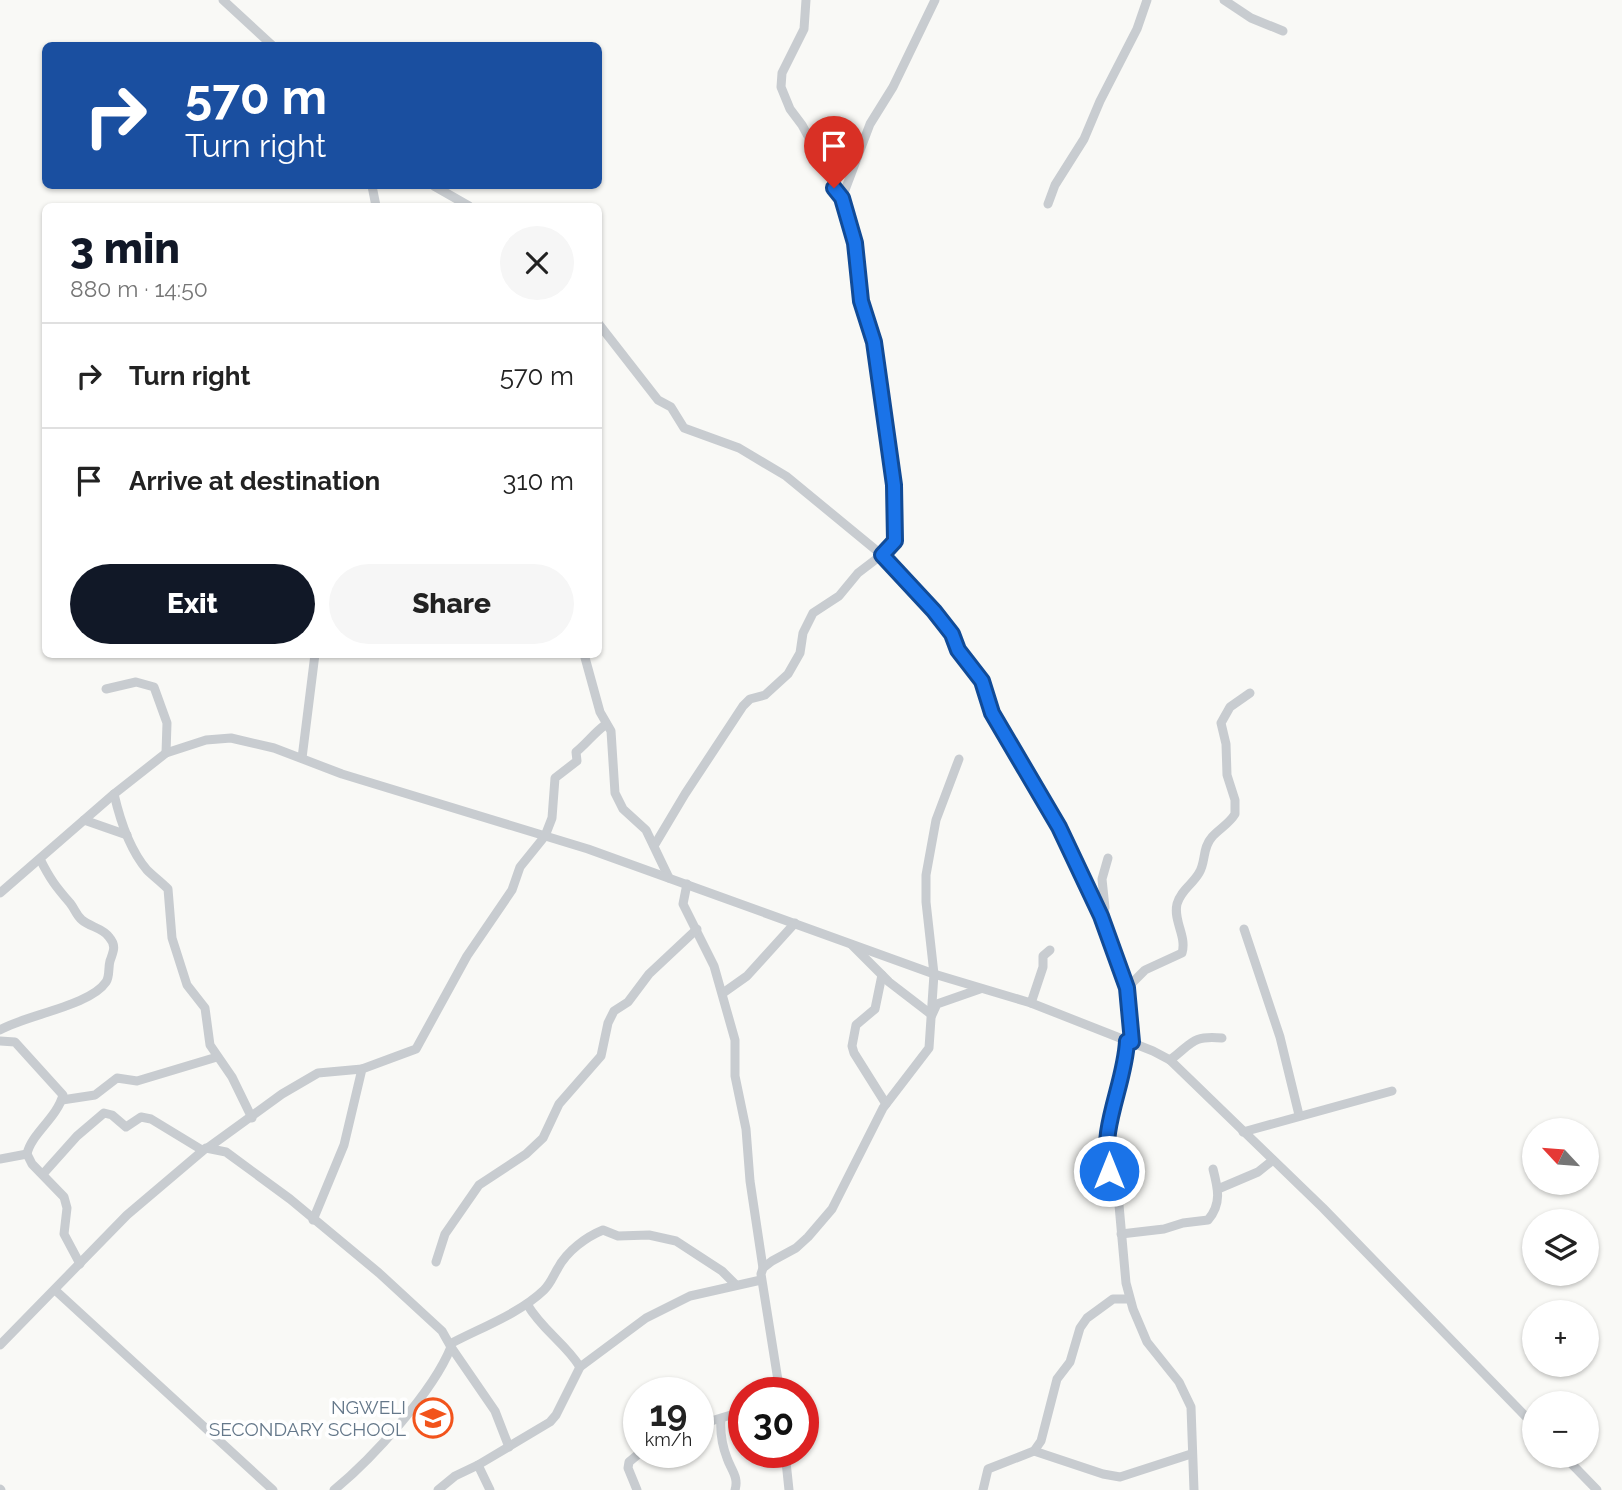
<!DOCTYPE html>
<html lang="en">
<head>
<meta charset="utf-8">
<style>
  :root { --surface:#fff; --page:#f6f6f6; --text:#222; --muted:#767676; --line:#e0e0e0; --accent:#111827 }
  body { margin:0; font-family:Raleway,sans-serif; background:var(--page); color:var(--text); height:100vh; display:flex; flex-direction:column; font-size:26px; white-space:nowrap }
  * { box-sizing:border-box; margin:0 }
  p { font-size:23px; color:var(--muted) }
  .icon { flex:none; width:38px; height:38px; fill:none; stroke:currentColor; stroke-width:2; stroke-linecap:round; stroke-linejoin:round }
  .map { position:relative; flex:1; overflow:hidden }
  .drawer { position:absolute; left:42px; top:203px; width:560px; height:455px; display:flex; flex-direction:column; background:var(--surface); border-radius:10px; box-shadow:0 2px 5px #0004 }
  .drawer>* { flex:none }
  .guide { position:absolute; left:42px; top:42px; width:560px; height:147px; border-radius:10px; box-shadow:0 2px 5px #0004; background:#1a4fa0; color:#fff; overflow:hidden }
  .needle { width:46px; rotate:296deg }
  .fabs { position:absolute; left:1522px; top:1118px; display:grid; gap:14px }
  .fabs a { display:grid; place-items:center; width:77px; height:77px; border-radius:50%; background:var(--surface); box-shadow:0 2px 5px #0004; font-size:35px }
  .speed { position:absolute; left:623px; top:1377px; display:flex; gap:14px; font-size:35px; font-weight:700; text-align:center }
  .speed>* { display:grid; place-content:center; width:91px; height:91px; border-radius:50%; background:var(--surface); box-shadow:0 2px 5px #0004; line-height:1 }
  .speed small { font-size:18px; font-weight:400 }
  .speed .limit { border:10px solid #d22; background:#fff; color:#111 }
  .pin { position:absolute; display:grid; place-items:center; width:60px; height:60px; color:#fff; margin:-72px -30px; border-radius:50% 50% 50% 0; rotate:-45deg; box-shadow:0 0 7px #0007 }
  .pin .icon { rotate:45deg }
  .me { position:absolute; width:77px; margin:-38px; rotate:0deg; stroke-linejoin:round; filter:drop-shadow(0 0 5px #0008) }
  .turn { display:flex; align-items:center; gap:24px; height:147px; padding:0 28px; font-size:32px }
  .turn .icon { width:91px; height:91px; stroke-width:2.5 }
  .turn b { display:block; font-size:49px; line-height:60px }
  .round { display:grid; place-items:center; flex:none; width:74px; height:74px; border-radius:37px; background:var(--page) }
  .headline { display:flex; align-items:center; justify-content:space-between; height:119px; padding:0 28px }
  h1 { font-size:42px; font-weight:800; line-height:52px; color:var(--accent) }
  .cta { display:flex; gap:14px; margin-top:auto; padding:14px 28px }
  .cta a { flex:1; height:80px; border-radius:42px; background:var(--accent); color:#fff; font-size:28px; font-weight:800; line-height:80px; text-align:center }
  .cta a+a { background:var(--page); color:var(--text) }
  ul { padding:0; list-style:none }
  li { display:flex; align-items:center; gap:21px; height:105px; padding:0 28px; border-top:2px solid var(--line) }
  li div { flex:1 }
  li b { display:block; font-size:26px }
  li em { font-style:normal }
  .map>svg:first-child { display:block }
  .built { fill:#e7e8e7 }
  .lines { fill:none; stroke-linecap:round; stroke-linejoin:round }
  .minor { stroke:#c8ccd0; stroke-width:9 }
  .route-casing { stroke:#114b97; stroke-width:18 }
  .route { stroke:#1a73e8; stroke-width:12 }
  .labels { text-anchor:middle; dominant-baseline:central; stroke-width:7; stroke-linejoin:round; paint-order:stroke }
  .poi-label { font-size:19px; fill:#65788a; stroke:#fff; text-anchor:end }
</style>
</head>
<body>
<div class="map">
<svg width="1622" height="1490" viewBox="0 0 1622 1490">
  <rect width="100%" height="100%" fill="#f9f9f6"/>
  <path class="built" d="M427,1398L451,1424L441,1435L412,1412Z"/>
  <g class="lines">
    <g class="minor">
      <path d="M223,0L273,46"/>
      <path d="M806,0L804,29L782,73L781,87L790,109L802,125L842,198"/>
      <path d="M1224,0L1251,18L1283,31"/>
      <path d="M372,186L376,206"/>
      <path d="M434,186L469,206"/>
      <path d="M1048,204L1055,185L1084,139L1100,101L1137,29L1147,0"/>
      <path d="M598,323L658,400L671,407L684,428L739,448L786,476L882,555L944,624L958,650L982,681L992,713L1059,827L1101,916L1127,988L1132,1042"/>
      <path d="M584,654L600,712L611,731L615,793L623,809L646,830L669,878"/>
      <path d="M106,689L136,682L154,687L167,723L166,753"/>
      <path d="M302,758L315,654"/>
      <path d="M114,794C120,820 129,849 147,870C153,876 161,882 168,889L172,938L187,985L205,1008L210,1045L232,1077L252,1118"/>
      <path d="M84,820L127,835"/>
      <path d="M654,846L685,794L743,706L750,699L765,695L788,674L800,653L803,633L813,613L839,596L858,573L892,547L895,541L894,485L877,358L861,301L857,250L842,198L870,124L893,87L935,0"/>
      <path d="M687,884L683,904L714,966L735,1040V1076L746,1129L750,1181L763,1268"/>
      <path d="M0,893L114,794L166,753L206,740L231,738L274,748L342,774L588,849L934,974L1031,1003L1153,1051L1170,1060L1323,1208L1535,1426"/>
      <path d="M1101,916L1105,908L1102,879L1108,858"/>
      <path d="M1244,929L1280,1037L1299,1115"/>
      <path d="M852,945L889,982L932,1015L937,1004L980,989"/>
      <path d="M882,975L875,1009L856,1025L852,1046L854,1053L886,1104"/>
      <path d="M1127,988L1145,970L1182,953C1187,936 1173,921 1177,904C1181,890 1192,885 1199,873C1206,862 1202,848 1212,837C1219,829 1229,824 1235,814V800L1227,775L1226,744L1221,723L1230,707L1250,693"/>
      <path d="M723,993L747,976L795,923"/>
      <path d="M1031,1003L1043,967V956L1050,950"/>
      <path d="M0,1030C25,1015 90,1006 106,982C110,976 108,968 110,961C113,952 117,946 109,937C103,928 90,927 82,920C76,915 75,909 70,903C56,887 50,879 40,859"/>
      <path d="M1127,1040L1124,1068L1114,1108L1107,1161L1119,1205L1126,1283L1133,1309L1147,1342L1179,1382L1191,1407L1194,1490"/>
      <path d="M0,1041L15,1042L63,1095C57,1118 31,1134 27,1154L32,1164L64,1197L67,1208L64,1234L80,1264"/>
      <path d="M1170,1060C1192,1044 1191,1035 1222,1038"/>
      <path d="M62,1100L95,1095L117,1078L137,1081L217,1057"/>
      <path d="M1243,1132L1392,1091"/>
      <path d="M209,1147L282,1094L318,1073L362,1069"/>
      <path d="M0,1159L27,1154"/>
      <path d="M43,1174L77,1136L104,1113L112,1115L126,1127L141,1117L151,1119L202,1150"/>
      <path d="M1218,1189L1258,1172L1273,1160"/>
      <path d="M313,1220L344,1145L362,1069L416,1049L467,956L512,890L520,867L545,836L552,818L555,778L577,761L576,752C587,743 594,733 605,725"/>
      <path d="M1121,1234L1164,1229L1183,1223L1208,1220C1222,1204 1218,1188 1213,1169"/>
      <path d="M436,1262L445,1234L479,1185L526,1154L543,1138L559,1104L601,1056L608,1023L614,1011L628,1002L649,974L697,929"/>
      <path d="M55,1290L273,1490"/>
      <path d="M527,1304C542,1330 565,1343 580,1367"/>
      <path d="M450,1344C480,1328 519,1314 544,1290C551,1283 553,1276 558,1268C567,1251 586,1237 603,1230L618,1236L649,1235L676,1241L722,1271L735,1284"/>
      <path d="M0,1345L127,1215L206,1148L226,1152L290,1199L379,1273L442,1331L451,1347C433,1392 372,1459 334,1490"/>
      <path d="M451,1347L495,1411L509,1447"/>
      <path d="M780,1393L761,1274L763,1268L772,1261L796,1248L808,1237L832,1209L883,1108L929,1048L934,974L926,902V875L936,820L959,759"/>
      <path d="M721,1419C720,1432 722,1445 727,1458C731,1470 739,1477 735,1490"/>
      <path d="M698,1425L744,1411"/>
      <path d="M1034,1451L1103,1474L1120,1477L1191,1454"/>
      <path d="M785,1452L789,1490"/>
      <path d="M1564,1456L1597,1490"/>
      <path d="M478,1465L490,1490"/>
      <path d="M0,1489L1,1490"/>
      <path d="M438,1490L455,1476L478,1465L550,1422L556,1415L580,1367L646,1318L690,1296L761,1280"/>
      <path d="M637,1490L628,1468L629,1462L641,1452"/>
      <path d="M983,1490L988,1469L1034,1451L1041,1441L1057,1379L1070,1362L1080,1328L1087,1318L1113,1299H1129"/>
    </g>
  </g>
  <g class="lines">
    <g class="route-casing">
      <path id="route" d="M834,188L842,198L855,243L861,301L874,342L894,485L895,541L882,555L934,611L952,634L958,650L982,681L992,713L1059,827L1101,916L1127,988L1132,1042L1127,1041C1125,1084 1099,1128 1109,1171"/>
    </g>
    <use href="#route" class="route"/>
  </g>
  <defs>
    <g id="school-ring" transform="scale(2.0125)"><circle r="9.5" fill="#fff" stroke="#f2541c" stroke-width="1.5"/><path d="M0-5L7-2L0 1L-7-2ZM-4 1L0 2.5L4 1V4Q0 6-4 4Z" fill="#f2541c"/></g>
  </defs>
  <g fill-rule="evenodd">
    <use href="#school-ring" x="433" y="1418"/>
  </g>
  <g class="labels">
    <g class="poi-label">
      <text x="406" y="1407">NGWELI<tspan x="406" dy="22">SECONDARY SCHOOL</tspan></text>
    </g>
  </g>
</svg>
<div class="fabs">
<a><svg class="needle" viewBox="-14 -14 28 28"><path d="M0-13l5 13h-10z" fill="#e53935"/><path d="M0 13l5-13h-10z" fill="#767676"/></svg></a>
<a><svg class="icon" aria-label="layers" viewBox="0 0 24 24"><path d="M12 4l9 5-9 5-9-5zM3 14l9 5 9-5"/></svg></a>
<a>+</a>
<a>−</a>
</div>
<div class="speed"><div>19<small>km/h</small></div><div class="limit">30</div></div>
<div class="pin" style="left:834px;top:188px;background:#d93025"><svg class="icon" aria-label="arrive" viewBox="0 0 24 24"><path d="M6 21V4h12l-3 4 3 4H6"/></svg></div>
<svg class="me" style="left:1109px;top:1171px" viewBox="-20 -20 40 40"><circle r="17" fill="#1a73e8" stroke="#fff" stroke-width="3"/><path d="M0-11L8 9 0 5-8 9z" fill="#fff"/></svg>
<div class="guide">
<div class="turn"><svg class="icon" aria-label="right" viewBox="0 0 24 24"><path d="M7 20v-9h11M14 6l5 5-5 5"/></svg><div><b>570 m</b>Turn right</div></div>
</div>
<section class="drawer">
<div class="headline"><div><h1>3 min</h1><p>880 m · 14:50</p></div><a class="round"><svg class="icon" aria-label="close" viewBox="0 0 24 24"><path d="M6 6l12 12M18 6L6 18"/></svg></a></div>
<ul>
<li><svg class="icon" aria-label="right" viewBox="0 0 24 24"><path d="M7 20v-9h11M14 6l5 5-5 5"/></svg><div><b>Turn right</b></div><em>570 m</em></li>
<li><svg class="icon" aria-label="arrive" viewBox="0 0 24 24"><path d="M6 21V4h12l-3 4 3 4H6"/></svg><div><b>Arrive at destination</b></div><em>310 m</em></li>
</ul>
<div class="cta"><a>Exit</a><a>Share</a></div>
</section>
</div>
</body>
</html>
